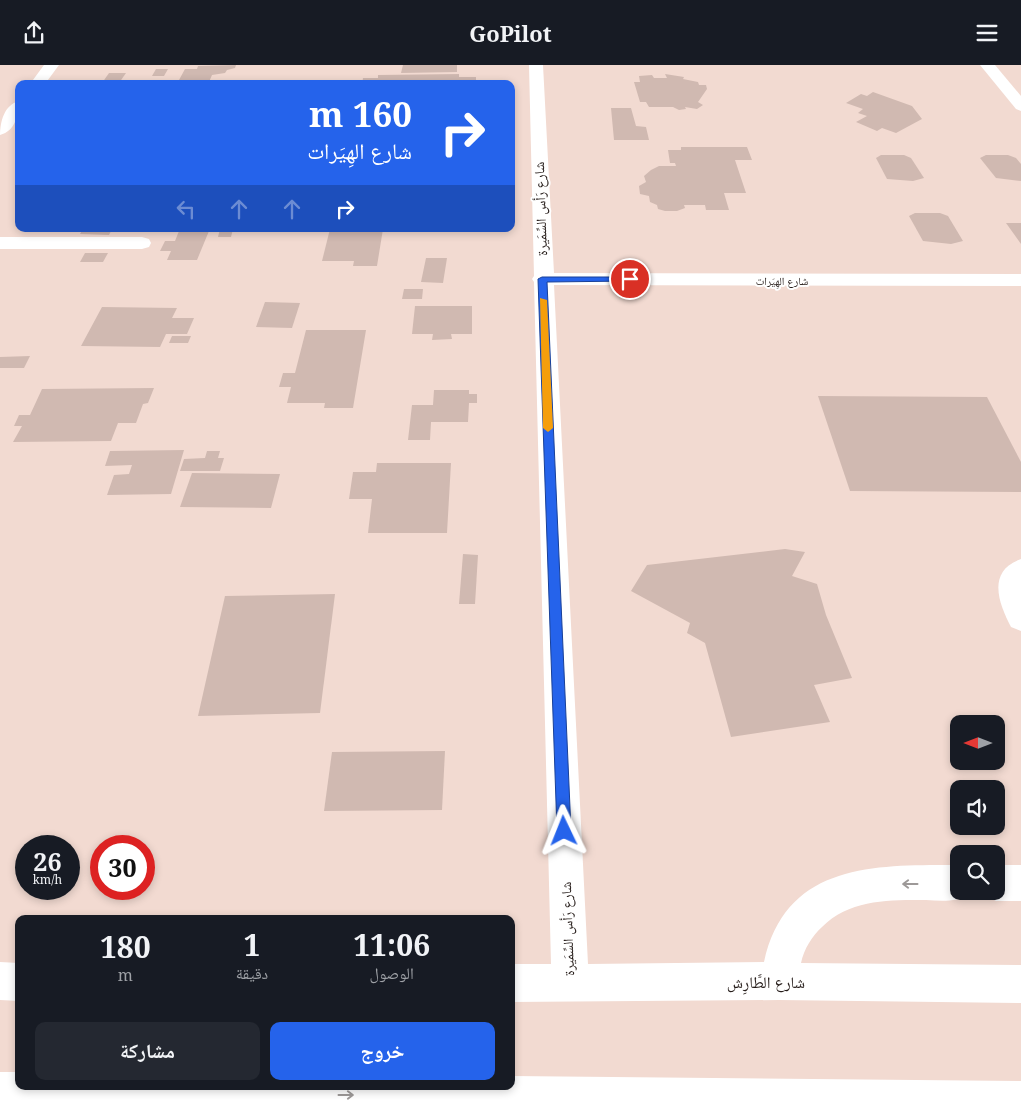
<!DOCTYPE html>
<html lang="ar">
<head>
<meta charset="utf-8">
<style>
  :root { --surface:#171b24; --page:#242831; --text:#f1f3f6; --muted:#9ea1a6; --accent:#2563eb }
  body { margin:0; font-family:"Noto Serif","Noto Naskh Arabic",serif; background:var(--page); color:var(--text); direction:rtl; height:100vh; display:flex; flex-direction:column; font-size:19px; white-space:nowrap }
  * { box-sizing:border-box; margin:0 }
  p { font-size:16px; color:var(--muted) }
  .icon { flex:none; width:28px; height:28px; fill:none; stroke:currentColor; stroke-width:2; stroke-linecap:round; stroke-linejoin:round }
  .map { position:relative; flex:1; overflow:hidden; direction:ltr }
  .panel { position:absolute; left:15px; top:850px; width:500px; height:175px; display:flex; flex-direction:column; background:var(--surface); border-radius:10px; box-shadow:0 2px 8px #0003; direction:rtl }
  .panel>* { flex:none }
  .top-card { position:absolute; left:15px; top:15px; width:500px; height:152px; border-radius:10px; box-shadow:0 2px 8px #0003; direction:rtl; background:#2563eb; color:#fff; overflow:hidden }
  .needle { width:32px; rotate:270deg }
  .fabs { position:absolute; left:950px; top:650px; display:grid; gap:10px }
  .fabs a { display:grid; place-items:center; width:55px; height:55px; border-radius:10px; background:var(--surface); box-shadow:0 2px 8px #0003; font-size:25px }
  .speed { position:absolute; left:15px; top:770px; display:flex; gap:10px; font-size:25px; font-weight:700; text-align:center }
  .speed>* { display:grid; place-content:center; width:65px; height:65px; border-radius:50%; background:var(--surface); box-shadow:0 2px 8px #0003; line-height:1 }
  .speed small { font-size:12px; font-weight:400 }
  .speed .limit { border:8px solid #d22; background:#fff; color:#111 }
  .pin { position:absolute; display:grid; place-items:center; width:42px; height:42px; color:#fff; margin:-21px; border:2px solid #fff; border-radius:50%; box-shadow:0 1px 5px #0007 }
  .me { position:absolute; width:55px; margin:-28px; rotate:358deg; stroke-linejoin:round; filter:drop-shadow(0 0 4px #0008) }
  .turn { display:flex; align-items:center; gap:18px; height:105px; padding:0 20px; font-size:22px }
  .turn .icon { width:65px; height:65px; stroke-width:2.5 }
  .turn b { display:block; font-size:35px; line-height:42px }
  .lanes { display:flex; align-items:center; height:48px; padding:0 20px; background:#0003; justify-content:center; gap:25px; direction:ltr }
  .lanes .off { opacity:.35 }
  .eta { display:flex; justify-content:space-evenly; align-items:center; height:85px; text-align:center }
  .eta b { font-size:30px; font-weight:700; line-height:35px }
  .button { display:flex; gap:10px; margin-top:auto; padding:10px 20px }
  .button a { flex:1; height:58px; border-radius:10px; background:var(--accent); color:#fff; font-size:20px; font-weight:700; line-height:58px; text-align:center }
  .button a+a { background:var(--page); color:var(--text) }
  header { display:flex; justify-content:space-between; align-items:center; height:65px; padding:0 20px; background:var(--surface); font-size:22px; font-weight:700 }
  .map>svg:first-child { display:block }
  .building { fill:#d0b9b1 }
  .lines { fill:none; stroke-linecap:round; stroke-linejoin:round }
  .minor { fill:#fff; fill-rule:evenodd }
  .oneway { stroke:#9d9998 }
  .route { fill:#2563eb; stroke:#184099 }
  .slow { fill:#f59e0b }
  .labels { text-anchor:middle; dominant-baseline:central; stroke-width:4; stroke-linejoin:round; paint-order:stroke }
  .far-street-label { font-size:11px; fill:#261d1a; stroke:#fff }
  .street-label { font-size:14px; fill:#261d1a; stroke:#fff }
  .near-street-label { font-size:16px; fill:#261d1a; stroke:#fff }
</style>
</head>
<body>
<header><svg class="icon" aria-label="menu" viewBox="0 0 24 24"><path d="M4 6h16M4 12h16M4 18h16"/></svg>GoPilot<svg class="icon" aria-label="share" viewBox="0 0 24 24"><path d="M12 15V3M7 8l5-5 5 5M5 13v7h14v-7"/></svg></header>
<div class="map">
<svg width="1021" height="1040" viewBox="0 0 1021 1040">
  <rect width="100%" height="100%" fill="#f2dad1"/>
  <g class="building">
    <path d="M236,0L235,3L227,5L225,8L212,10L209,17L179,15L185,4H197L198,1Z"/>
    <path d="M403,0H457V7L401,8Z"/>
    <path d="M156,4H168L164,11H152Z"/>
    <path d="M109,8H126L119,18H102Z"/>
    <path d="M459,9V12H476V19H362L363,13H378V10Z"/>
    <path d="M665,9L684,12L683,14L698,17L699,20H706L707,24L698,37L703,40L697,44L685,42L686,44L679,45L673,42H649L646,37H640L634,17H640L639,11L652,10L654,13H667Z"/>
    <path d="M873,27L912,41L922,54L896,68L882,63L877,66L856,57L867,51L858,48L863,44L846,38L861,29L867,31Z"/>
    <path d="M611,43H631L636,61L646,62L649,75H614Z"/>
    <path d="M681,82H747L752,95H735L746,128H724L729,145H706L705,140H684L685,143L677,146H665L658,144L657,140L650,137L649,131L640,129L639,121L646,117L644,111L651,105L659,101H676L675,98H670L668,85H681Z"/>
    <path d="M881,90H904L911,93L924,113L913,116L887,114L876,93Z"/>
    <path d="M986,90H1008L1016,93L1021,99V116L996,113L980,93Z"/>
    <path d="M915,148H940L948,151L963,176L951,179L923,176L909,151Z"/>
    <path d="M1006,158H1021V179Z"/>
    <path d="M83,164H112L109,170L80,169Z"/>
    <path d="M220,164H233L231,172H218Z"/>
    <path d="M330,164H383L377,201H353L354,196H322Z"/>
    <path d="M179,166H209L197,195H167L171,186H160L165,176H175Z"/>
    <path d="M85,188H108L103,197H80Z"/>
    <path d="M426,193H447L443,218L421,217Z"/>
    <path d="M404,224H423L422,234H402Z"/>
    <path d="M265,237L300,238L292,263L256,262Z"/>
    <path d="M415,241H472V269H451L452,274L432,275L433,269H412Z"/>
    <path d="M102,242L177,243L172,253H194L187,269H166L160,282L81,281Z"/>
    <path d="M306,265H366L353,343H324L325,338H287L291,322H279L283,308H295Z"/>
    <path d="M172,271H191L188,278H169Z"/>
    <path d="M30,291L24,303H0V292Z"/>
    <path d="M154,323L148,338L143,339L136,358H118L111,376L13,377L22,361H14L19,350H30L42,324Z"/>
    <path d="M434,325H469V329H477V338H469L468,357H431L430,375H408L412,340H433Z"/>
    <path d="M818,331L987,332L1021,397V427L850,426Z"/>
    <path d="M184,385L171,429L107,430L114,410L129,409L132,400L105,401L110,386Z"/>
    <path d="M207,386H220L218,393H224L220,406H180L184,394L205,393Z"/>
    <path d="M377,398H451L447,468H368L372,434H349L353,407H376Z"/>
    <path d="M192,408L280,409L271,443L180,442Z"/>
    <path d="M785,484L805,487L792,511L817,519L826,550L852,613L814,620L830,657L731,672L705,578L687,568L690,558L631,526L647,500Z"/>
    <path d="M463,489L478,490L475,539H459Z"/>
    <path d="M335,529L320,648L198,651L225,531Z"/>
    <path d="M445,686L442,745L324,746L332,687Z"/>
  </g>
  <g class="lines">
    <g class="minor">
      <path d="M44,0H59L45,19H30Z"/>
      <path d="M529,0H543L554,208L1021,209V221L554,220L588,899L764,897C786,797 876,800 959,800V826H973L971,830C956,837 942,836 926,835C889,835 850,834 822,862C812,871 804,884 801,898L1021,900V938L779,935L511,937V899H551L534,217L532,214L534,211Z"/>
      <path d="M980,0H995L1021,31V46L1016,44Z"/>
      <path d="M19,36C19,50 15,66 0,70C0,57 4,40 19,36Z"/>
      <path d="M0,172H142L149,174L151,178L149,182L142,184H0Z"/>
      <path d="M1021,494V566L1011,562C999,539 986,506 1021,494Z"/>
      <path d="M996,800H1021V836H996L984,830L982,826H996Z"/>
      <path d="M0,897L19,898V936L0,935Z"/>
      <path d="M0,1007H19V1021H511V1011L1021,1016V1040H0Z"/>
    </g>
  </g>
  <defs><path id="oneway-shaft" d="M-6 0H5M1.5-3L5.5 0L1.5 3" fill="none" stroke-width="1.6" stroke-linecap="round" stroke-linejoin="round" transform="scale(1.25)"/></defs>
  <g class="oneway">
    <use href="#oneway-shaft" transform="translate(910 819) rotate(180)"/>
    <use href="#oneway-shaft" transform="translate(346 1030)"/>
  </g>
  <path class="route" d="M542,212H630L635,214L630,216L547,217L571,766L569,771L564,773L559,771L557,766L538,214Z"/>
  <path class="slow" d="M540,233L547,235L553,363L548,367L543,363Z"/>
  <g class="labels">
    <g class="far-street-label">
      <text x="782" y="215">شارع الهِيَرات</text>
    </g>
    <g class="street-label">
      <text transform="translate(540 144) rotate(-92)">شارع رَأس السِّمَيرة</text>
      <text transform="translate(567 864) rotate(-92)">شارع رَأس السِّمَيرة</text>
    </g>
    <g class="near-street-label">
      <text x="766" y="917">شارع الطَّارِش</text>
    </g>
  </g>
</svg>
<div class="fabs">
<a><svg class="needle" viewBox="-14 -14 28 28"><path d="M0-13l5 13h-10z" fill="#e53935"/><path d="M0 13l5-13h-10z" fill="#9ea1a6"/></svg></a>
<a><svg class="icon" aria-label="sound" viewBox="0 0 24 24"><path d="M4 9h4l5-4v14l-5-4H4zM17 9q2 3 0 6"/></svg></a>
<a><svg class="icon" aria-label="search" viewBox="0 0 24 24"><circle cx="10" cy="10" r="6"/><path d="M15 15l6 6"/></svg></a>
</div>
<div class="speed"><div>26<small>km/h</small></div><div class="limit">30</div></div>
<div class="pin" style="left:630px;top:214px;background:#d93025"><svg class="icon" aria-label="arrive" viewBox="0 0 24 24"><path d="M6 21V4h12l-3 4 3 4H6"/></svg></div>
<svg class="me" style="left:564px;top:766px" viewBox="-20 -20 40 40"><path d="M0-17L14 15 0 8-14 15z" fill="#2563eb" stroke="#fff" stroke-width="4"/></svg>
<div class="top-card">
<div class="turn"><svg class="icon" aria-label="right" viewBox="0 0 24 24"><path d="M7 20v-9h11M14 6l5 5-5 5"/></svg><div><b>160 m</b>شارع الهِيَرات</div></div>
<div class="lanes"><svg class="icon off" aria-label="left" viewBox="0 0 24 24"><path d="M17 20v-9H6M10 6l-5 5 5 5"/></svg><svg class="icon off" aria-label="ahead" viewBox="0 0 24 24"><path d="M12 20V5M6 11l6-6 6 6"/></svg><svg class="icon off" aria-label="ahead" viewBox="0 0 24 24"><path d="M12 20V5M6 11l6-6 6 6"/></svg><svg class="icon" aria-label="right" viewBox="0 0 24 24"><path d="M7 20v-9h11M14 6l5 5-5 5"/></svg></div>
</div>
<section class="panel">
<div class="eta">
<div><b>11:06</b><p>الوصول</p></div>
<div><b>1</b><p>دقيقة</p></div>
<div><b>180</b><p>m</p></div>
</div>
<div class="button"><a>خروج</a><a>مشاركة</a></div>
</section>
</div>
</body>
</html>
